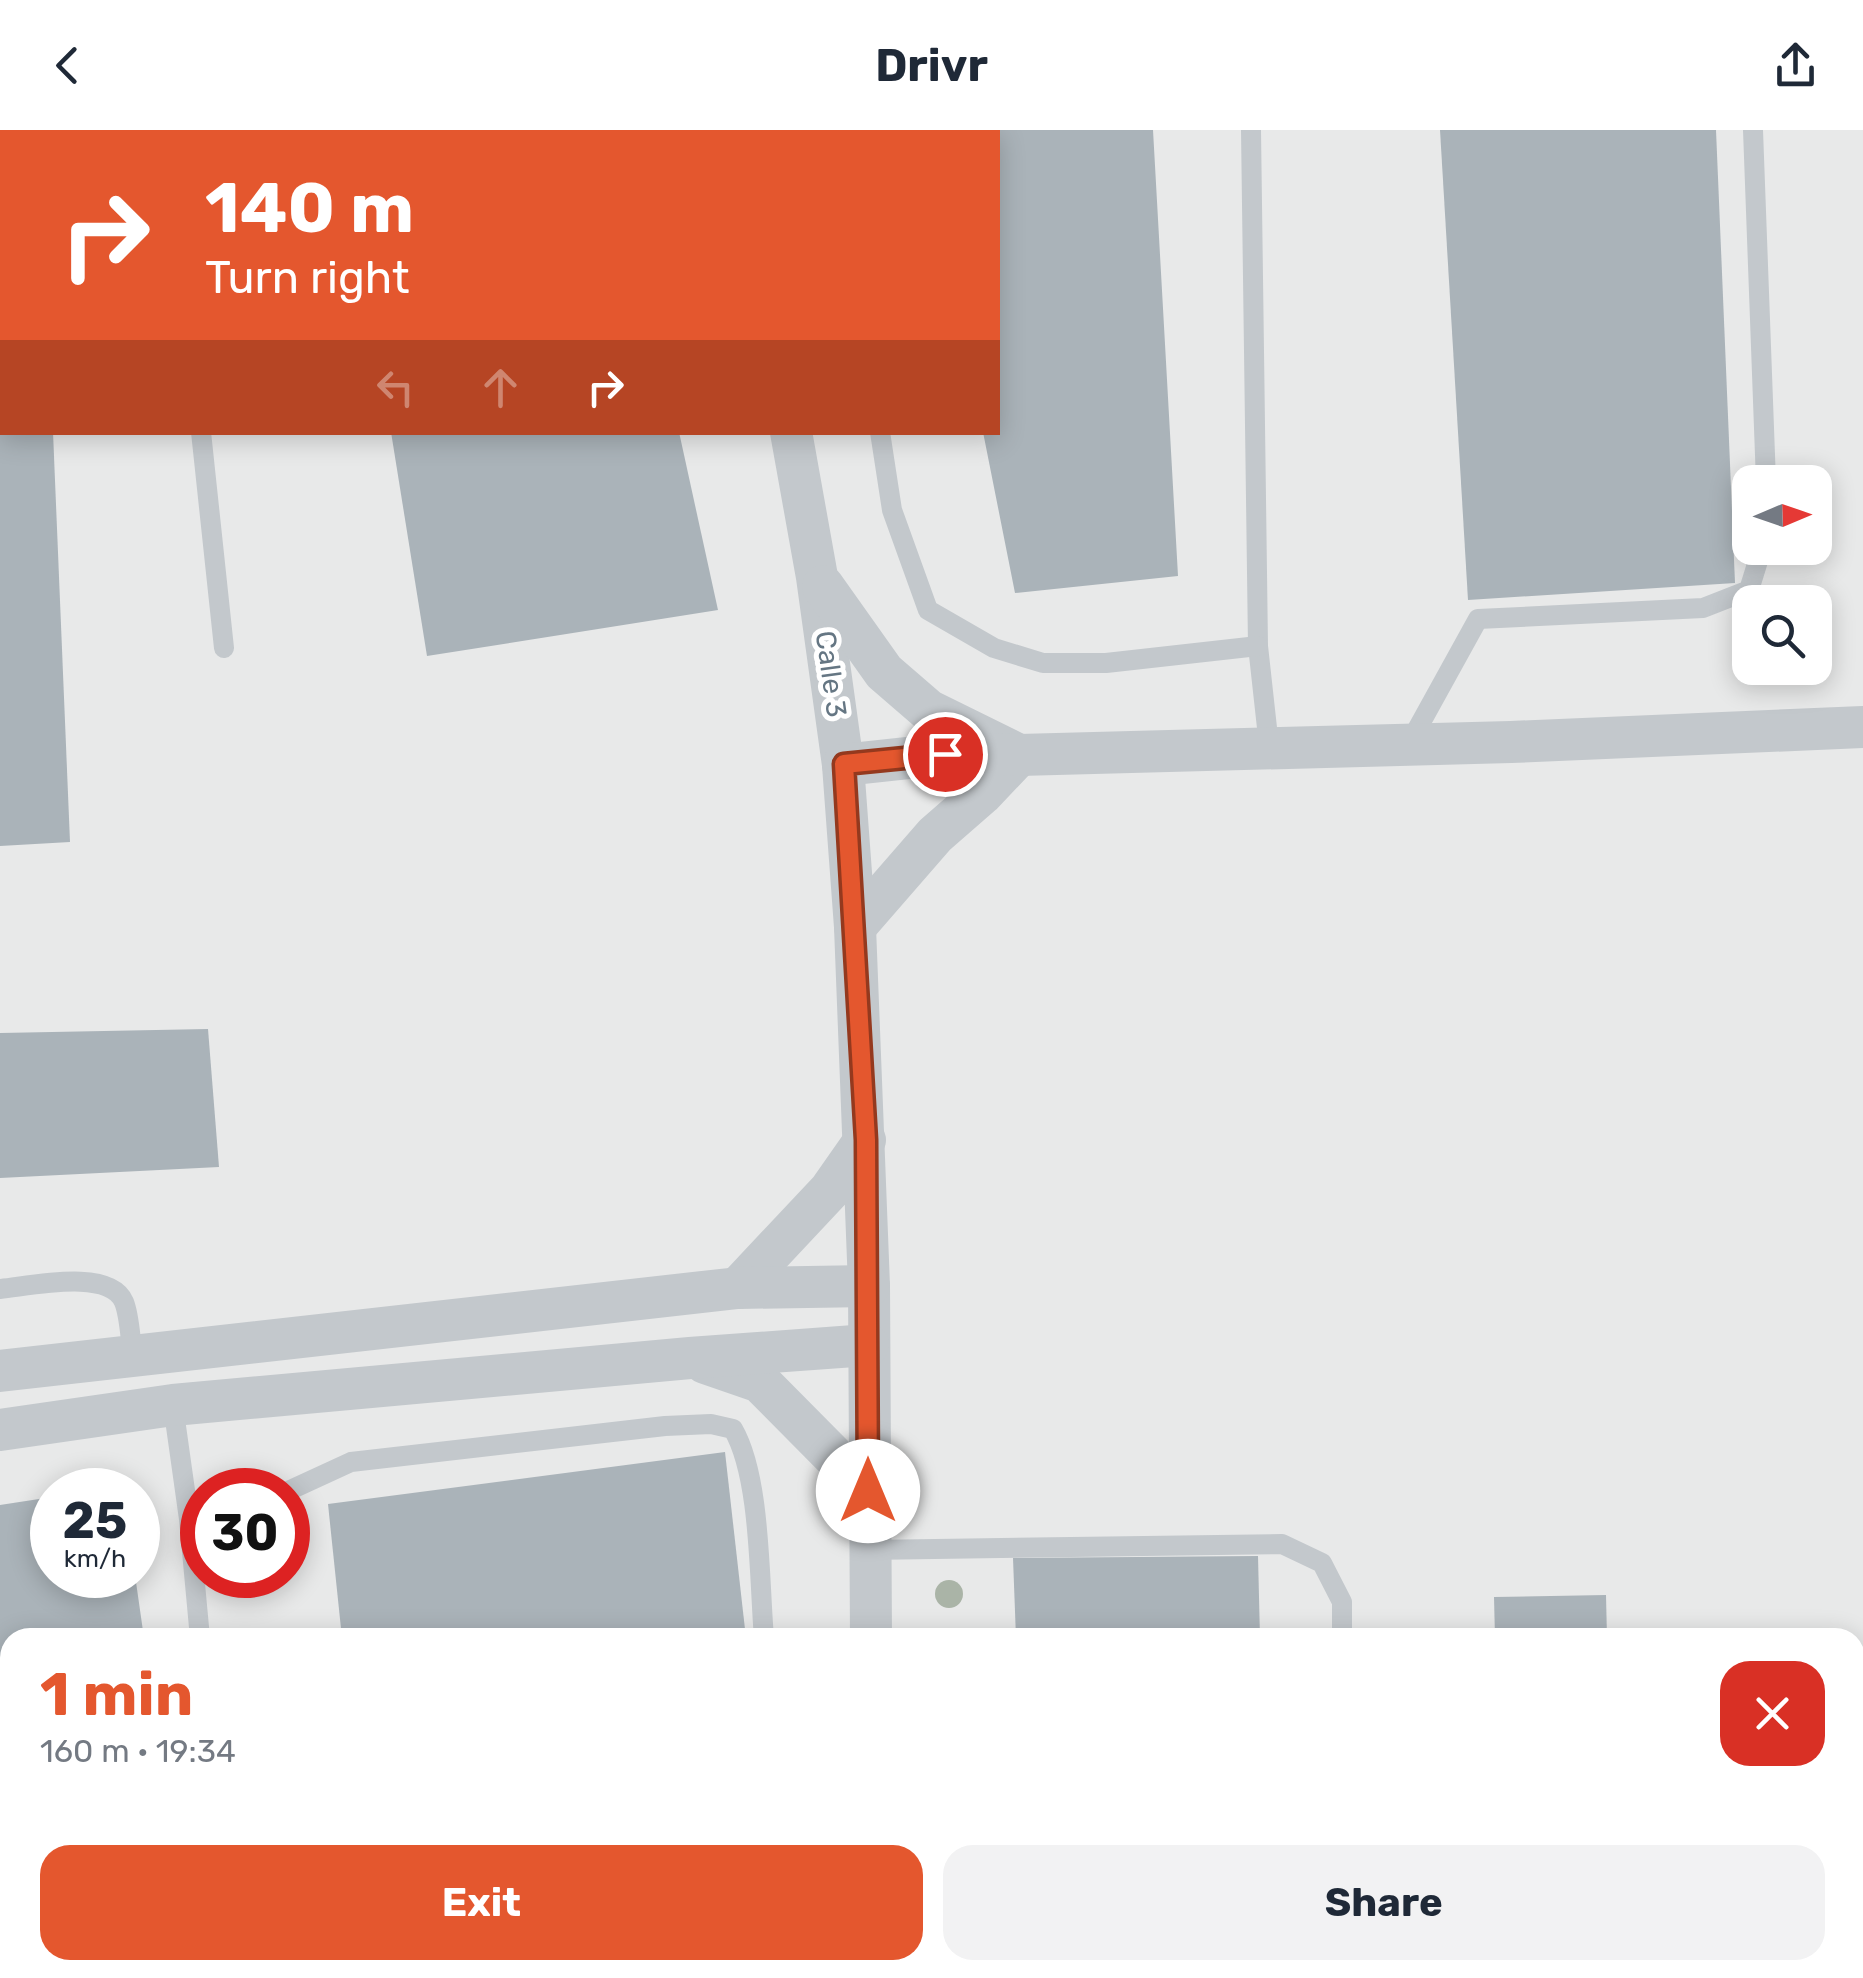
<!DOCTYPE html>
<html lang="en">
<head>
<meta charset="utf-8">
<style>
  :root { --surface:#fff; --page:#f2f2f3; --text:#1f2937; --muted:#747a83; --accent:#e4572e }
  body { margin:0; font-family:Rubik,sans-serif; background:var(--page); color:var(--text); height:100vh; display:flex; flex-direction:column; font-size:38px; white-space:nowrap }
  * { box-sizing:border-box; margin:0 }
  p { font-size:32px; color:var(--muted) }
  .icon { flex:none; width:55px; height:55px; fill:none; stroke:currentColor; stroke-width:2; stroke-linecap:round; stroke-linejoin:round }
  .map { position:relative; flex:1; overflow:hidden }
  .side { position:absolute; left:0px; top:1498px; width:1865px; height:352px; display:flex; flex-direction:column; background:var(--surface); border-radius:30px 30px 0 0; box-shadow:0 5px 25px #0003 }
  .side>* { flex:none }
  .hud { position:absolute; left:0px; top:0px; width:1000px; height:305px; box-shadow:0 5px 25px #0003; background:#e4572e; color:#fff; overflow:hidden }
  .needle { width:65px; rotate:88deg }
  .tools { position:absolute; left:1732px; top:335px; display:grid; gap:20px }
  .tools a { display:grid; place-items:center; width:100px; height:100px; border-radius:20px; background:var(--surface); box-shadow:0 5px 25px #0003; font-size:50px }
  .speed { position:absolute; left:30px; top:1338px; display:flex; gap:20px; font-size:50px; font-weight:700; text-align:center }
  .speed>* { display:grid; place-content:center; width:130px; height:130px; border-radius:50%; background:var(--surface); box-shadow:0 5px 25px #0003; line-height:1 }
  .speed small { font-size:25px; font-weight:400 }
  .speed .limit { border:15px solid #d22; background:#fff; color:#111 }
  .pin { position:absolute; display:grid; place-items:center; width:85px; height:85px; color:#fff; margin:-42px; border:5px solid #fff; border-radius:50%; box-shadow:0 2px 10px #0007 }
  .me { position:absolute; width:110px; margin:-55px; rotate:0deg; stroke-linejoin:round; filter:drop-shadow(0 0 8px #0008) }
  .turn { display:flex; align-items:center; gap:35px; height:210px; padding:0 40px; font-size:45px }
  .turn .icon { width:130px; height:130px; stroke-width:2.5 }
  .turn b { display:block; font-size:70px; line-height:85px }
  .lanes { display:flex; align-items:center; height:95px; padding:0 40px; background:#0003; justify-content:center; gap:50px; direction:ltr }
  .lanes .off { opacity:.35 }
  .round { display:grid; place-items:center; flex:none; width:105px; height:105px; border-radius:30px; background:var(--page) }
  .overview { display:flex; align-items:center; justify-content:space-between; height:170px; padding:0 40px }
  h1 { font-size:60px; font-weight:700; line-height:75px; color:var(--accent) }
  .action { display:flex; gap:20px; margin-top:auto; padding:20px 40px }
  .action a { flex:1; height:115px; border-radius:30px; background:var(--accent); color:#fff; font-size:40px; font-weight:700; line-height:115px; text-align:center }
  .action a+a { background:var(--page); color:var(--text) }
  header { display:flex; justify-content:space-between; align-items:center; height:130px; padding:0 40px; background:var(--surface); font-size:45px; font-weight:700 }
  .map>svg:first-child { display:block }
  .built { fill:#e8e9e9; fill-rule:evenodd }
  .building { fill:#aab3b9 }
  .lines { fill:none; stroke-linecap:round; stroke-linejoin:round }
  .service { stroke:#c3c8cc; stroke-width:20 }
  .minor { stroke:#c3c8cc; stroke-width:42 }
  .tree { fill:#aab4a7 }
  .route-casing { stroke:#94391e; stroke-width:25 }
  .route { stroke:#e4572e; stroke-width:18 }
  .labels { text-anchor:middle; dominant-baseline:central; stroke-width:10; stroke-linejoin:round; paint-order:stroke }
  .street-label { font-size:28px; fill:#657683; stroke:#fff }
</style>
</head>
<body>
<header><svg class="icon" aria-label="back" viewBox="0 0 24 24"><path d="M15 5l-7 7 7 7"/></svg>Drivr<svg class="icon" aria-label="share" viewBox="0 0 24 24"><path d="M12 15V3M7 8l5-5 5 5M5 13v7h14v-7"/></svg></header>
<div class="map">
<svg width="1863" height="1848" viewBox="0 0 1863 1848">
  <rect width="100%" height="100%" fill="#fafaf8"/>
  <path class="built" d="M0,0H1863V1848H0ZM2,2H998V302H2ZM1750,352H1815V418H1750ZM1750,472H1815V538H1750ZM52,1360H138V1445H52ZM202,1360H288V1445H202ZM10,1508H1855V1840H10Z"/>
  <g class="building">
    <path d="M998,0H1153L1178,446L1015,463L983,302H998Z"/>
    <path d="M1440,0H1716L1735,453L1468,470Z"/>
    <path d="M0,302H53L70,712L0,716Z"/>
    <path d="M391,302H679L718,480L427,526Z"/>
    <path d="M208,899L219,1037L0,1048V903Z"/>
    <path d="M725,1322L746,1508H342L328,1374Z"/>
    <path d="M52,1367V1445H135L144,1508H10L8,1784L0,1730V1375Z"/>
    <path d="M1258,1426L1260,1508H1016L1013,1428Z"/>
    <path d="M1606,1465L1607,1508H1495L1494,1467Z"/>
    <path d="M1025,1840H1223V1843L1025,1848Z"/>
  </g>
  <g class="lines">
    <g class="service">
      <path d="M175,0V2"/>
      <path d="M830,0L831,2"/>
      <path d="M1251,0L1258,516L1269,616"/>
      <path d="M1753,0L1766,352"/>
      <path d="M201,302L224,518"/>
      <path d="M880,302L892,380L928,480L994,518L1043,533H1106L1258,516"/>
      <path d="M1409,614L1478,489L1703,478L1749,460L1762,418"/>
      <path d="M0,1159C31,1156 110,1138 124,1172C130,1187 130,1209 133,1226"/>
      <path d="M173,1275L189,1389L200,1508"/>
      <path d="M288,1361L351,1332L665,1296L711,1294L733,1299C761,1347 759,1450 764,1508"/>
      <path d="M868,1420L1282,1414L1322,1433L1342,1472V1508"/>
      <path d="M1855,1665H1863"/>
      <path d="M690,1848V1840"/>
      <path d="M785,1848L786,1840"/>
      <path d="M914,1848L943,1845L957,1848"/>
      <path d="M1285,1848L1309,1840"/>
    </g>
    <g class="minor">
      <path d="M721,0L722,2"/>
      <path d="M791,302L817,447L843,635L855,797L869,1156L871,1508"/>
      <path d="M823,456L884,542L928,580L1019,625L982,664L935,705L855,797"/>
      <path d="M843,635L945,624L1019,625L1511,612L1863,597"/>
      <path d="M738,1158L830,1060L865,1010"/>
      <path d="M705,1233L760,1252L868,1361"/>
      <path d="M0,1241L738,1158L869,1156"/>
      <path d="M0,1300L173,1275L690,1228L868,1215"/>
      <path d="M879,1840V1848"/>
    </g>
  </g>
  <circle class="tree" cx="949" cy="1464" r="14"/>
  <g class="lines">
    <g class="route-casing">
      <path id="route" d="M868,1361L866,1010L844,634L945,624"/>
    </g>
    <use href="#route" class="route"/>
  </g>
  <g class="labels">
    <g class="street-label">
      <text transform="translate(831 544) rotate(82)">Calle 3</text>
    </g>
  </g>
</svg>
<div class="tools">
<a><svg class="needle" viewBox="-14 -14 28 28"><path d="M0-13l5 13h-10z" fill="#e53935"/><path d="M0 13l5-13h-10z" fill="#747a83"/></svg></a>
<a><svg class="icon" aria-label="search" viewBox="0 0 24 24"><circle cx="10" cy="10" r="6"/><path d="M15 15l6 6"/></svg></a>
</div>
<div class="speed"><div>25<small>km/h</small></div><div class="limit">30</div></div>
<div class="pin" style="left:945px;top:624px;background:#d93025"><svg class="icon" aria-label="arrive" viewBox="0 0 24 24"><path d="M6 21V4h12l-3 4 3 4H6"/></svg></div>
<svg class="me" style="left:868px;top:1361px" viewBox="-20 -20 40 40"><circle r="19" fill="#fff"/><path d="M0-13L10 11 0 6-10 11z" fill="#e4572e"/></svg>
<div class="hud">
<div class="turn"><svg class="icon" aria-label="right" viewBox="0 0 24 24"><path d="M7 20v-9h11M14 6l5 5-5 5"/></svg><div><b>140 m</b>Turn right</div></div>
<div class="lanes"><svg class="icon off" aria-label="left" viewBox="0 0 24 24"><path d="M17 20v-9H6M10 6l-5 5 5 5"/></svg><svg class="icon off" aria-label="ahead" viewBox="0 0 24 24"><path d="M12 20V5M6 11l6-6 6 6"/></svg><svg class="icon" aria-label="right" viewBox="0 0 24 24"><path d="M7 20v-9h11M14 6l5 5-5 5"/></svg></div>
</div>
<section class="side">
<div class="overview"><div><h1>1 min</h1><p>160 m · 19:34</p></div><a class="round" style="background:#d93025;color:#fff"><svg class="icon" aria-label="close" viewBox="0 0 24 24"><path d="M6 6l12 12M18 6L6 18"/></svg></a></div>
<div class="action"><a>Exit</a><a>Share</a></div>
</section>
</div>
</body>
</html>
